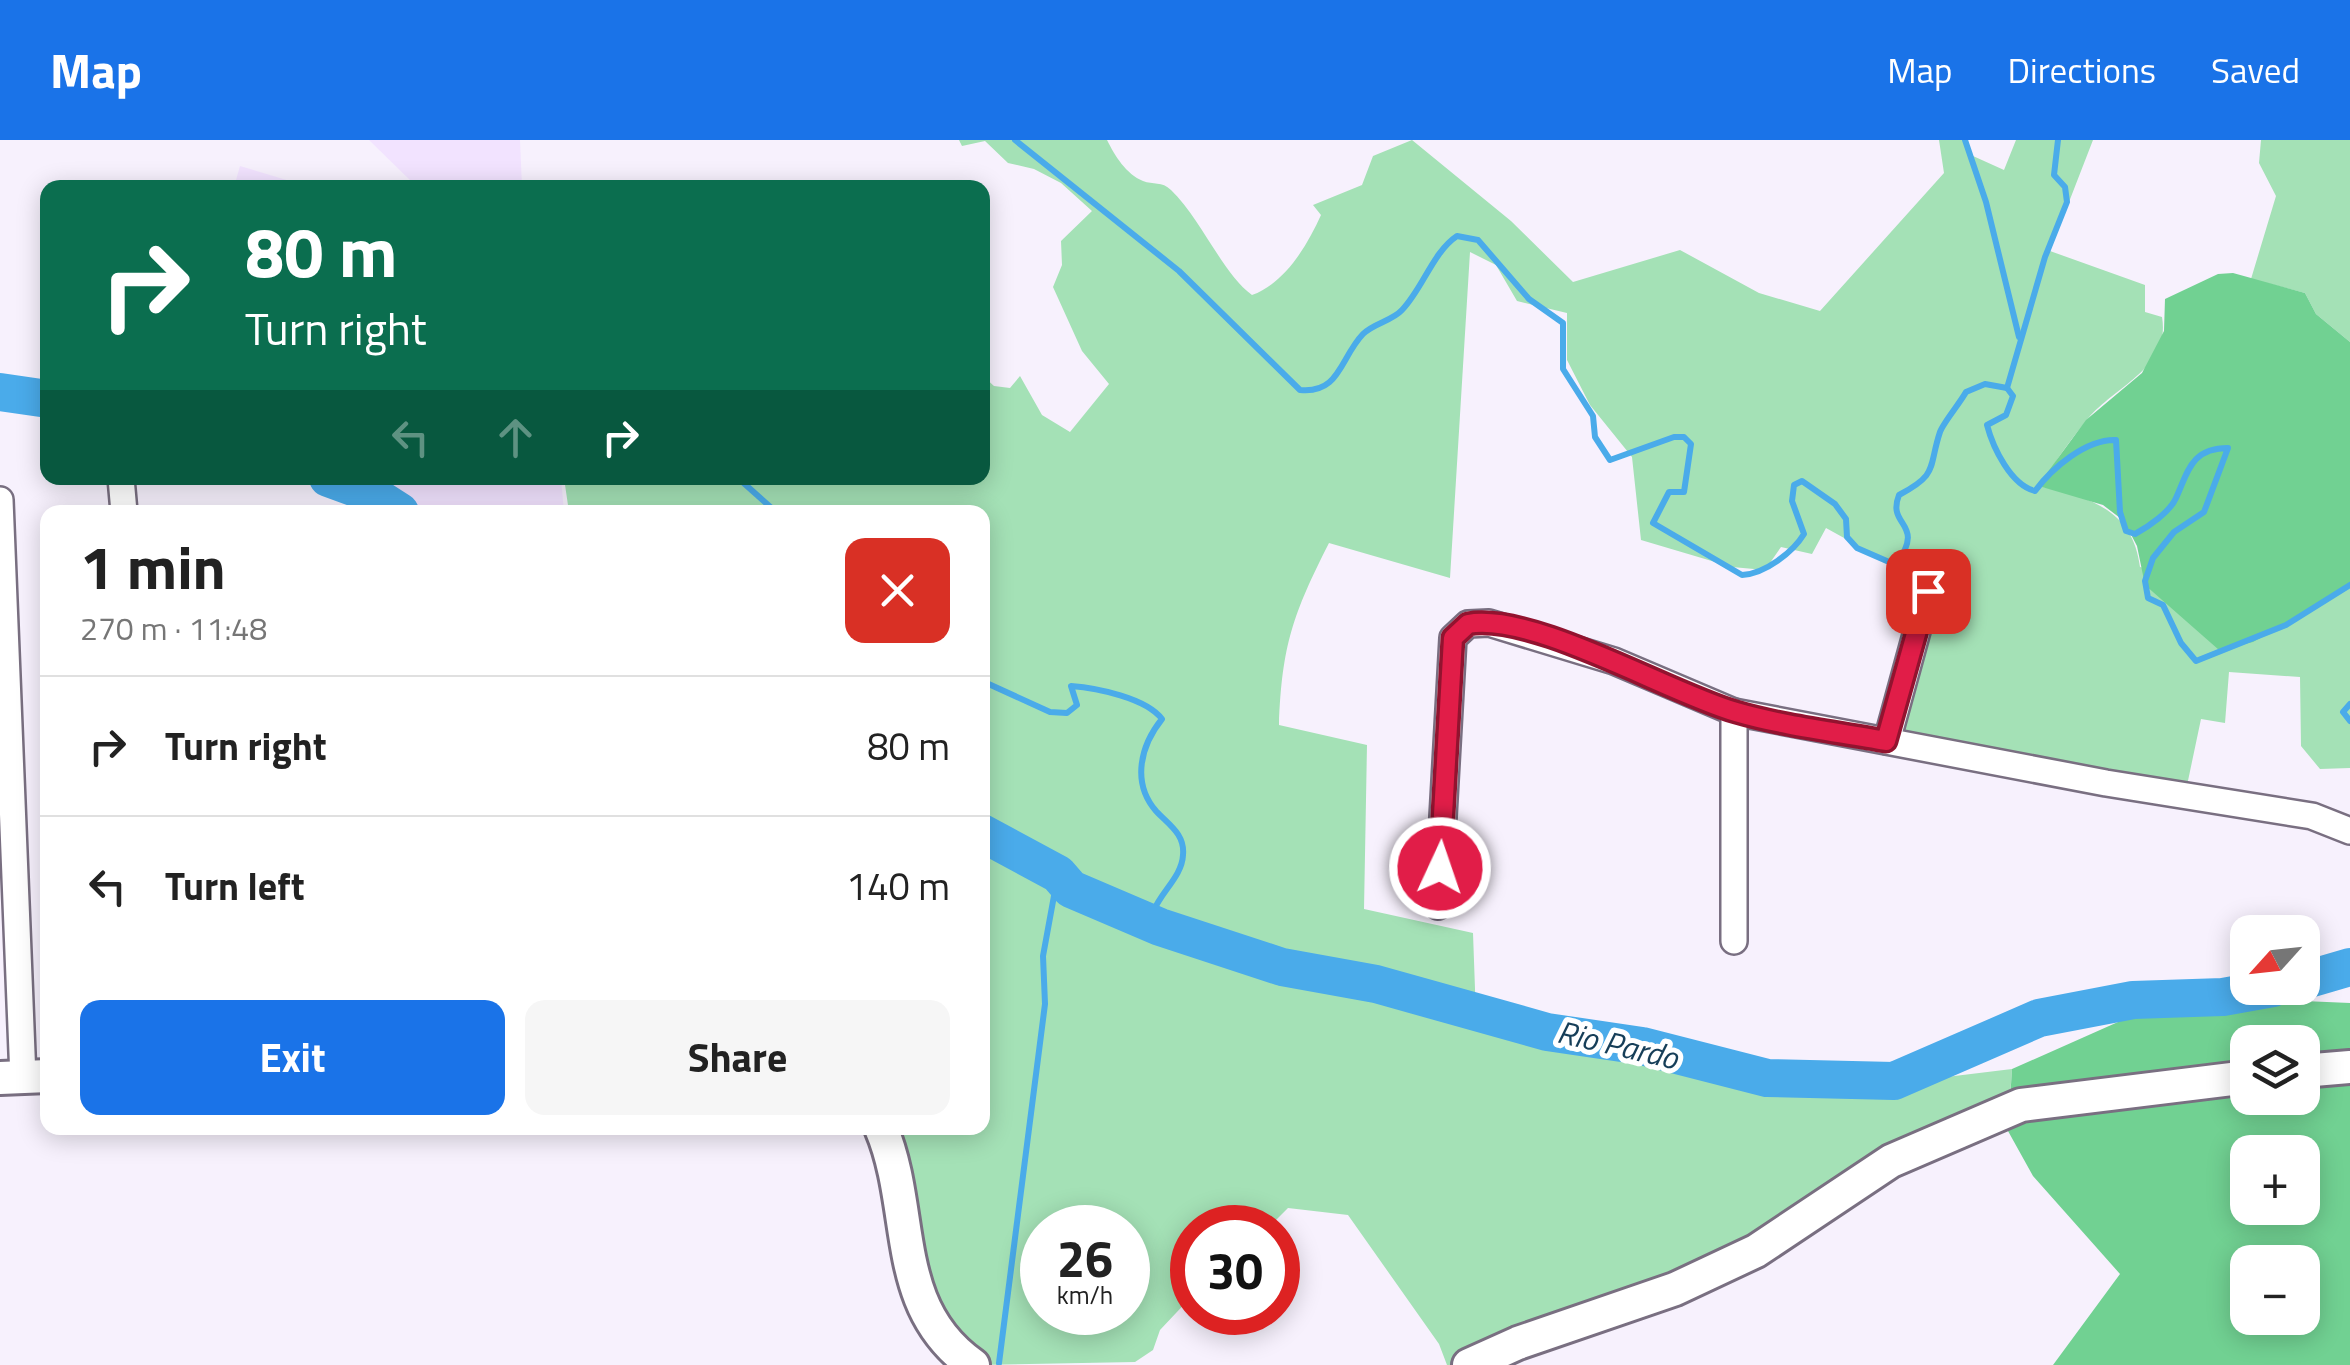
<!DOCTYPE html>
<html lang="en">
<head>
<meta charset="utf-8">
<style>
  :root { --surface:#fff; --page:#f6f6f6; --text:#222; --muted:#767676; --line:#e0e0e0; --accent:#1a73e8 }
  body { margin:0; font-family:"Titillium Web",sans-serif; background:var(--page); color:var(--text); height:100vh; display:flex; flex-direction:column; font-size:38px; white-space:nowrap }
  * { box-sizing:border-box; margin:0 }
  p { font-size:32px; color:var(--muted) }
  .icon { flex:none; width:55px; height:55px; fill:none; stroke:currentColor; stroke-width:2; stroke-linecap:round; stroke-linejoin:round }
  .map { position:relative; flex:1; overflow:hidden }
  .sheet { position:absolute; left:40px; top:365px; width:950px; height:630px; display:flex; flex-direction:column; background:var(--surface); border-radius:20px; box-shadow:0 5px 25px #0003 }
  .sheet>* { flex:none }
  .banner { position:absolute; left:40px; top:40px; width:950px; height:305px; border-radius:20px; box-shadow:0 5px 25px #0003; background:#0b6e4f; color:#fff; overflow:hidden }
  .needle { width:65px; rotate:243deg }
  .buttons { position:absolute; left:2230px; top:775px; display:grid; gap:20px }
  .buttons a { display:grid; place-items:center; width:90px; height:90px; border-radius:20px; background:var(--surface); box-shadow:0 5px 25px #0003; font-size:50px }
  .speed { position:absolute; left:1020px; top:1065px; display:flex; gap:20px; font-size:50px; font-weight:700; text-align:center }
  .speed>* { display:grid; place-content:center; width:130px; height:130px; border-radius:50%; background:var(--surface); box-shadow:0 5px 25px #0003; line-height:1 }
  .speed small { font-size:25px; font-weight:400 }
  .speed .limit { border:15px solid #d22; background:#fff; color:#111 }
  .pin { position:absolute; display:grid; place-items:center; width:85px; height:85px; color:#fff; margin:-42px; border-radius:20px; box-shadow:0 5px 15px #0006 }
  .me { position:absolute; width:110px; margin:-55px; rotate:3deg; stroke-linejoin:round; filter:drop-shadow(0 0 8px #0008) }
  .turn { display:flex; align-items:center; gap:35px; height:210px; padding:0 40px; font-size:45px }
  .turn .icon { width:130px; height:130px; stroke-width:2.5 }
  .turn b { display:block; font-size:70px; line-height:85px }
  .lanes { display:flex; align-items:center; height:95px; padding:0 40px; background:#0003; justify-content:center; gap:50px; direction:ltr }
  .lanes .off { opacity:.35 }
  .round { display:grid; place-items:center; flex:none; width:105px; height:105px; border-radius:20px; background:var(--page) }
  .head { display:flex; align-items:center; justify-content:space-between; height:170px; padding:0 40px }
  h1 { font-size:60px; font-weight:700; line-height:75px }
  .action { display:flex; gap:20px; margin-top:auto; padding:20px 40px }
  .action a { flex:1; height:115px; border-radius:20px; background:var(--accent); color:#fff; font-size:40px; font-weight:700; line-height:115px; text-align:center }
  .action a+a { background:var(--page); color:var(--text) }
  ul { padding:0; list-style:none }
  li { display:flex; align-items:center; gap:30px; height:140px; padding:0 40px; border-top:2px solid var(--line) }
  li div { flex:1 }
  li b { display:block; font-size:38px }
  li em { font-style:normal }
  header { display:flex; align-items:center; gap:60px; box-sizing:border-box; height:140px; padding:0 50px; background:var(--accent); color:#fff }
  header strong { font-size:48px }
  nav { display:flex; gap:55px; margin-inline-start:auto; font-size:35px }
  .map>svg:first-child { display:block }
  .built { fill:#f2e3ff }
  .green { fill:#a4e1b6; fill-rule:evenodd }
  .forest { fill:#71d192; fill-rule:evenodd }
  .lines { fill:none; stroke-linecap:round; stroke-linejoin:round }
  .stream { stroke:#4aabea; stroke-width:6 }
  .river { stroke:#4aabea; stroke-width:38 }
  .minor-casing { stroke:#796f81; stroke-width:30 }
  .tertiary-casing { stroke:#796f81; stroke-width:38 }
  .minor { stroke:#fff; stroke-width:25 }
  .tertiary { stroke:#fff; stroke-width:32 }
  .route-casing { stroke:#92132f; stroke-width:25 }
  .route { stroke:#e11d48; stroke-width:18 }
  .labels { text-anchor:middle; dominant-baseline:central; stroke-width:10; stroke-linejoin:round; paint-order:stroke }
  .water-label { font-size:32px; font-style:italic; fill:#163e58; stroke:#fff }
</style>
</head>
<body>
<header>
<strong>Map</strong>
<nav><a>Map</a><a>Directions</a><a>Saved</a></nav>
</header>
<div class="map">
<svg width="2350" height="1225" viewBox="0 0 2350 1225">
  <rect width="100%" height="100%" fill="#f7f1fd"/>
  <g class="built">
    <path d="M369,0H520L522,47H417Z"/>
    <path d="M240,26L310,47H234Z"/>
    <path d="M365,338H561L564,372H424Z"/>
  </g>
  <g class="green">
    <path d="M959,0H1107C1115,16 1126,34 1143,41C1153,45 1162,41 1171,50C1201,79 1223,134 1252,155C1285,143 1307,106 1321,75L1313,65L1362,45L1373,16L1412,0L1511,81L1573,142L1680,110L1759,153L1820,171L1944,33L1939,0H1965L1973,16L2004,30L2016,0H2093L2050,111L2145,145V172L2162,177C2171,229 2112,247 2086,281C2073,297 2048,329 2043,347C2092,358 2133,371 2140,427L2316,466L2350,448V628L2320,629L2301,606L2300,537L2229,532L2225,583L2201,579L2185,655L1885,602L1911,435L1826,388L1812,414L1781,407L1765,430L1732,427L1641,400L1632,317L1590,265L1567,220V173L1517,161L1496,125L1470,112L1450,438L1329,403C1293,474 1282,505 1279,585L1367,605L1364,769L1473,793L1476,877L1596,892L1742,933L1897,943L2012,929L2009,971L1696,1136L1461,1225H1447L1439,1204L1348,1075L1288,1068L1269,1087L1192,1088V1156L1160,1190L1153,1210L1135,1222L978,1225L934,1161L891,988H982V372H569L564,338H982L983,236L994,246L1010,248L1020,236L1042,275L1070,292L1109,244L1082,211L1053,147L1062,125L1061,101L1092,71L1061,43L1034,29L1008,23L985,1L962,6ZM1042,1088H1128V1172H1042Z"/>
    <path d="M2261,0H2350V202L2316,174L2305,153L2251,139L2276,56L2259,23Z"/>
  </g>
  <g class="forest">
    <path d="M2233,133L2305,153L2316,174L2350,202V448L2253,502L2219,510L2145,445L2137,406L2124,381L2103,365L2042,347L2047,333L2086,280L2142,233L2164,191L2165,159L2218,134Z"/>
    <path d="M2280,860L2350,863V1225H2053L2120,1134L2033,1036L2008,991L2012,929L2136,874ZM2248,902H2302V958H2248ZM2248,1012H2302V1068H2248ZM2248,1122H2302V1178H2248Z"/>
  </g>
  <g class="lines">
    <g class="stream">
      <path d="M1015,0L1179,131L1300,250C1340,254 1340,218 1363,194C1374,183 1392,181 1402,170C1423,148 1433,112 1457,96L1478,100L1529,159L1563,183V229L1593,276L1595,297L1610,320L1674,297H1684L1691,304L1684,352H1669L1653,383L1742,435C1765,434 1793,412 1804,394L1792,361L1794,345L1802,341L1835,364L1846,379L1847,397L1857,408L1896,425C1927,381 1886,388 1899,355C1939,334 1928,328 1940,292C1943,283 1960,263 1966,252L1985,244L2007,248"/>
      <path d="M1965,0L1986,62L2019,197"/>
      <path d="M2007,248L2013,256L2006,275L1987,285C1993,308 2011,345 2035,351C2052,328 2086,299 2116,300L2120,372L2126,391L2135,394C2148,387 2170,372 2176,358C2188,332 2191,308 2228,308L2204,372L2174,392L2153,418L2145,441L2148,458L2163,465L2181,503L2196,521L2286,485L2350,445"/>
      <path d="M2007,248L2045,117L2067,62L2065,47L2054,35L2058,0"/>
      <path d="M738,338L776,372"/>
      <path d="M982,541L1050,572L1067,573L1077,565L1071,546C1097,548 1146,558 1162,579C1141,605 1131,642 1156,671C1169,685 1185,694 1183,715C1182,736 1162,751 1154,770L1160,787"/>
      <path d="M2350,564L2343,572L2350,581"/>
      <path d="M999,1223L1045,864L1043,816L1058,734"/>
    </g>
    <g class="river">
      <path d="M0,252L48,259"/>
      <path d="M328,338L372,354L400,372"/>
      <path d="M982,693L1058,734L1071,749L1160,787L1282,827L1376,844L1547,892L1642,906L1767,938L1894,941L2039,878L2133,860L2223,857L2273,848"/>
      <path d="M2302,841L2350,827"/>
    </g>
    <g class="minor-casing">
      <g id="minor">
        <path d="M121,338L124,372"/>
        <path d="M0,360L23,938"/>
        <path d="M1887,601L1928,451"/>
        <path d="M1438,766L1453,498L1468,484L1489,483L1614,521L1734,572"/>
        <path d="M1734,801V572L2106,643L2312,676L2350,691"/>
      </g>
    </g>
    <g class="tertiary-casing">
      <g id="tertiary">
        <path d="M2302,931L2350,927"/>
        <path d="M0,938L48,936"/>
        <path d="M881,988C916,1070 889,1166 973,1225"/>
        <path d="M1469,1225L1518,1203L1675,1149L1756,1111L1891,1021L2021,965L2248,937"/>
      </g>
    </g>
    <use href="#minor" class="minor"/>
    <use href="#tertiary" class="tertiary"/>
  </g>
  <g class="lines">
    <g class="route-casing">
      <path id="route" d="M1440,728L1453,498L1468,484C1533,472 1669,553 1736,572C1784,586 1837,592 1886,601L1928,451"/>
    </g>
    <use href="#route" class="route"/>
  </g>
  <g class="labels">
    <g class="water-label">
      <text transform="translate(1618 904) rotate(13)">Rio Pardo</text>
    </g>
  </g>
</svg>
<div class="buttons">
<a><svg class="needle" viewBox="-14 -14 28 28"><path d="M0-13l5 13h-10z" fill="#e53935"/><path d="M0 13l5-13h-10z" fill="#767676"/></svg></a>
<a><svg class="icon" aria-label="layers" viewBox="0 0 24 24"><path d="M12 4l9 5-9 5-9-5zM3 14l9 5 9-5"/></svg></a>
<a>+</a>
<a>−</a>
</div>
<div class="speed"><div>26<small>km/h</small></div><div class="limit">30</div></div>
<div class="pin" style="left:1928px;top:451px;background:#d93025"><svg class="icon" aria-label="arrive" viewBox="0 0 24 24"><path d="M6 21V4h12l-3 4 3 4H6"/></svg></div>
<svg class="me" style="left:1440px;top:728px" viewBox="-20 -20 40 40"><circle r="17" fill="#e11d48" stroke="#fff" stroke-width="3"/><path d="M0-11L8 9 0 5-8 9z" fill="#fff"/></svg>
<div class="banner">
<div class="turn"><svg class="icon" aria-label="right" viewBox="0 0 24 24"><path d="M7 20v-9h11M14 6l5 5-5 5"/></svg><div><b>80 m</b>Turn right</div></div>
<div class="lanes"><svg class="icon off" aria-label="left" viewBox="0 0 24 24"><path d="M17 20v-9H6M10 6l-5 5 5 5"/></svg><svg class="icon off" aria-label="ahead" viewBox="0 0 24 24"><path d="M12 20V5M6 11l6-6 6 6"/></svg><svg class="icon" aria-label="right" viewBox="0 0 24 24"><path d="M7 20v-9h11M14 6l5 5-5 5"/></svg></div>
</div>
<section class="sheet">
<div class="head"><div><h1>1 min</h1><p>270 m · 11:48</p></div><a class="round" style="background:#d93025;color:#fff"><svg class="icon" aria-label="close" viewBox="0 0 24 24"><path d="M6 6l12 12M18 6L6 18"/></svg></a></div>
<ul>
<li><svg class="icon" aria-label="right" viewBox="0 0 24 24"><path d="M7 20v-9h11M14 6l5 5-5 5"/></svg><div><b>Turn right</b></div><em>80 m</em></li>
<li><svg class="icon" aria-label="left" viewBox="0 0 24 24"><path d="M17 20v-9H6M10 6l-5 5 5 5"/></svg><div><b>Turn left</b></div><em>140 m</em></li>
</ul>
<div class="action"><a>Exit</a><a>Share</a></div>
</section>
</div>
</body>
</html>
